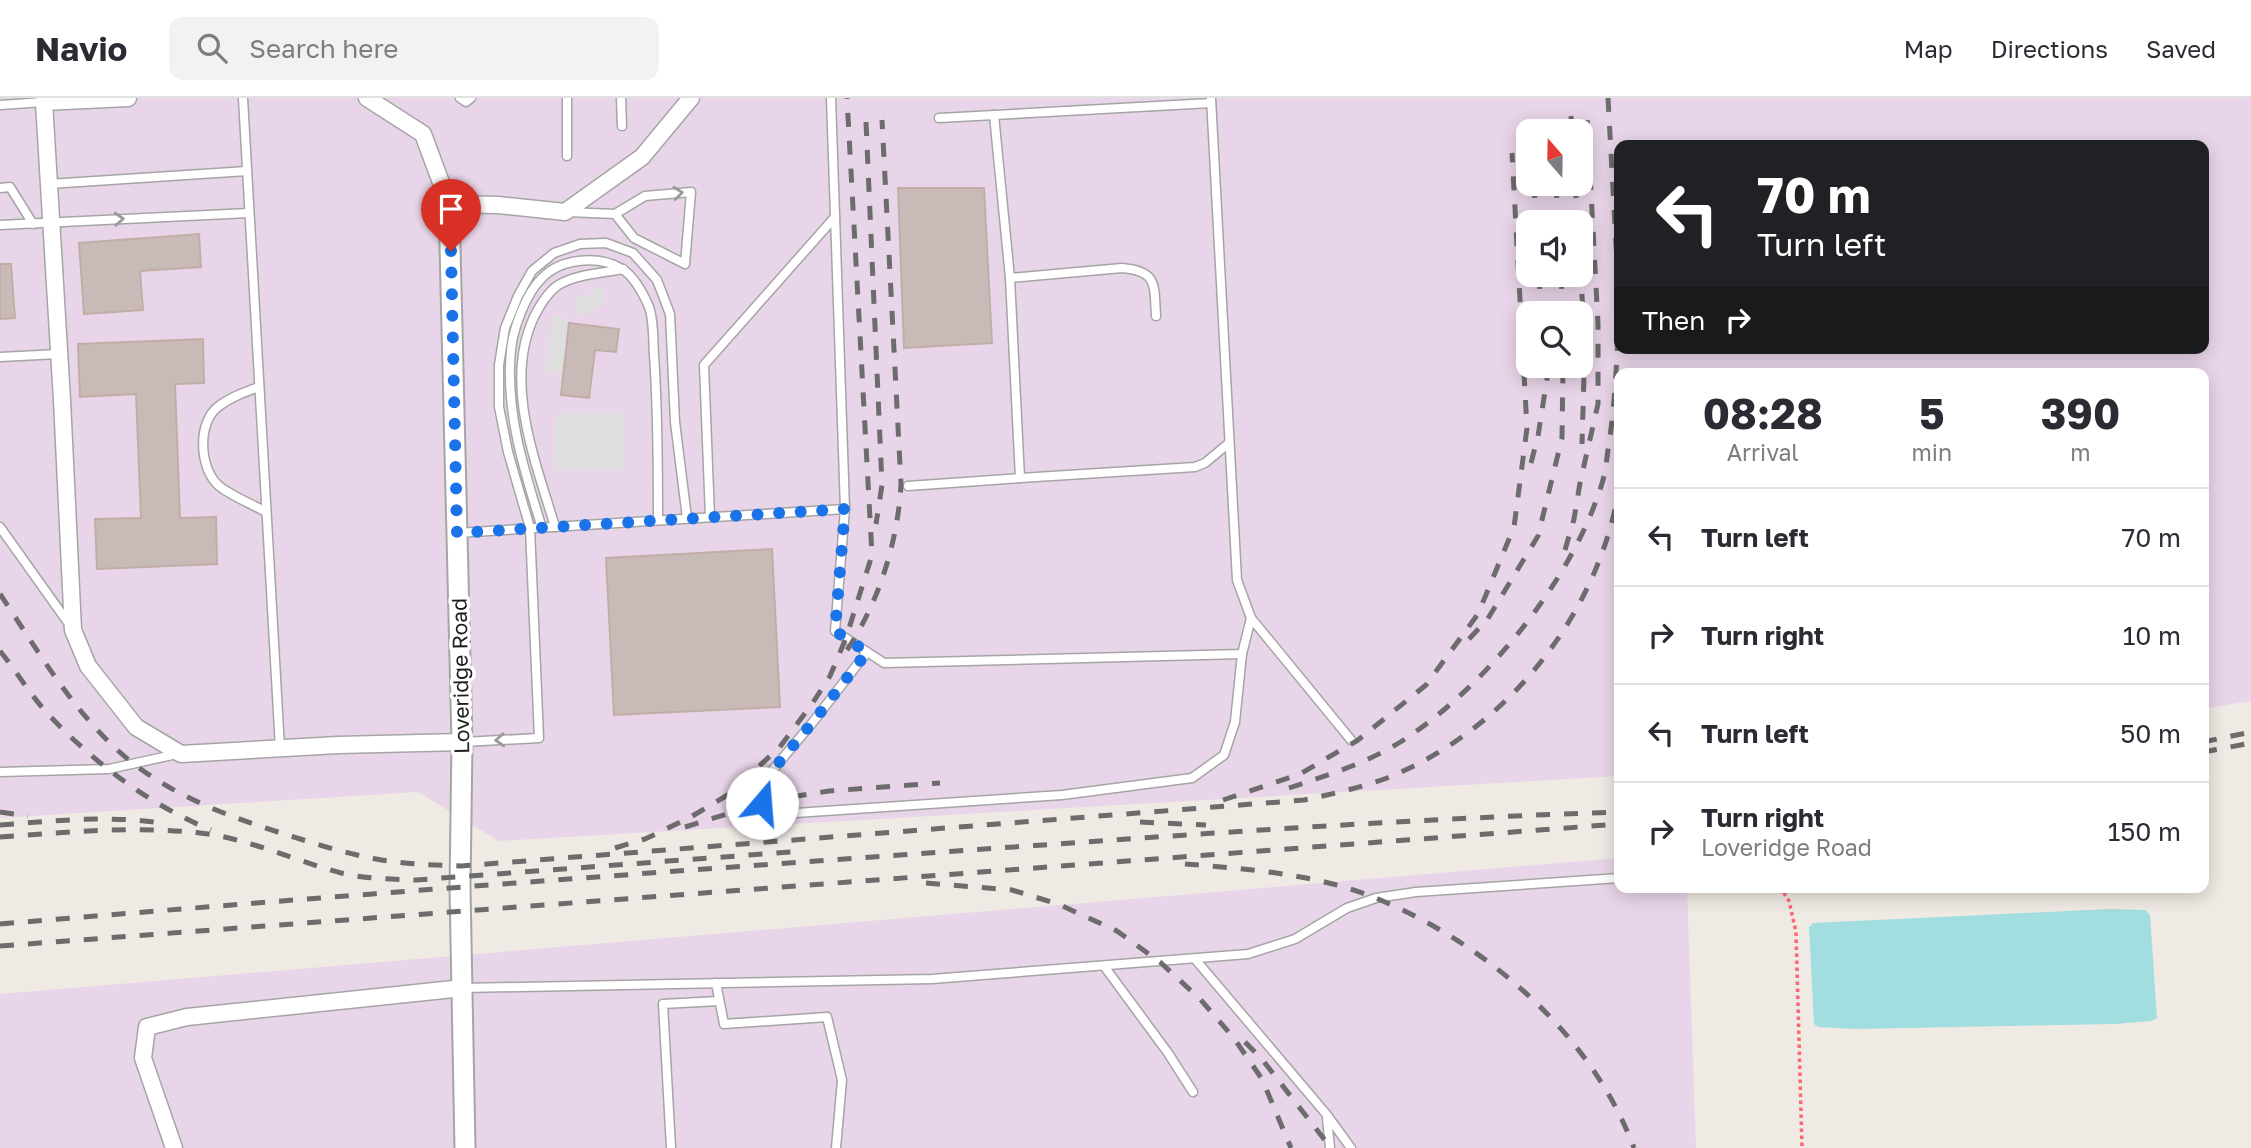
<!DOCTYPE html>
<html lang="en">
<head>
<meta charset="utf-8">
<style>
  :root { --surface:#fff; --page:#f2f2f3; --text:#2b2b33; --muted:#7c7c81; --line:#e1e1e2 }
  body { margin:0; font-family:"Golos Text",sans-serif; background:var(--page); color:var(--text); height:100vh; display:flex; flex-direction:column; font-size:26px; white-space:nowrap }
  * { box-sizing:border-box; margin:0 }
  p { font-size:23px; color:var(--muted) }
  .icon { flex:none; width:38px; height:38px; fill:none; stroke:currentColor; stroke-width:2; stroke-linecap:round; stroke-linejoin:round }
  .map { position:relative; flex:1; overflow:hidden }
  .sheet { position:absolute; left:1614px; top:270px; width:595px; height:525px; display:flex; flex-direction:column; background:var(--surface); border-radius:14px; box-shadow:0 4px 18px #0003 }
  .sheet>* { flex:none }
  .banner { position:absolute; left:1614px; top:42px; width:595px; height:214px; border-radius:14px; box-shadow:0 4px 18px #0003; background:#202124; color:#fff; overflow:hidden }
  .needle { width:46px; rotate:340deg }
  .fabs { position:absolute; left:1516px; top:21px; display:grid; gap:14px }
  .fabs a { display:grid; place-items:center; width:77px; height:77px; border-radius:14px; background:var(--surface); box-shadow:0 4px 18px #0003; font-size:35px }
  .pin { position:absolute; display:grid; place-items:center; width:60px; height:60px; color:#fff; margin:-72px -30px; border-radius:50% 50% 50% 0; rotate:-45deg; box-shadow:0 0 7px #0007 }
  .pin .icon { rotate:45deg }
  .me { position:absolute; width:77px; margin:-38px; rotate:18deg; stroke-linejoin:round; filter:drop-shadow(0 0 5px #0008) }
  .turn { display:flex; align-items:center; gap:24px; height:147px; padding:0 28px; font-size:32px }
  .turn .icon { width:91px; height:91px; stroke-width:2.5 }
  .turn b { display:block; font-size:49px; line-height:60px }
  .then { display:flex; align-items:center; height:66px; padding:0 28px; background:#0003; gap:14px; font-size:26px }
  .eta { display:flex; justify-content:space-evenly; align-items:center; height:119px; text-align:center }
  .eta b { font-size:42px; font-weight:700; line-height:49px }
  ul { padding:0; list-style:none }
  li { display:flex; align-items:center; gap:21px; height:98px; padding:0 28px; border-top:2px solid var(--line) }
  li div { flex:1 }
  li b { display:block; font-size:26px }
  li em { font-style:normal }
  header { display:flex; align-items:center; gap:42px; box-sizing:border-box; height:98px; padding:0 35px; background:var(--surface); border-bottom:2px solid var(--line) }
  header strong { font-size:33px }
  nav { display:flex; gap:38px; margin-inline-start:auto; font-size:24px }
  .search { width:490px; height:63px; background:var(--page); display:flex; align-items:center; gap:18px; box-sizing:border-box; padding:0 24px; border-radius:14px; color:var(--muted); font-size:26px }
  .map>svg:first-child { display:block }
  .industrial { fill:#e9d5e9; fill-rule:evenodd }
  .parking { fill:#dedede }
  .water { fill:#a2dddf }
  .building { fill:#c8bbb7; stroke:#c2ada6; stroke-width:2 }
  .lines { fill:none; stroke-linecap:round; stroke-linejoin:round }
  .service-casing { stroke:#a5a5a5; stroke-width:11 }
  .minor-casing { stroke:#a5a5a5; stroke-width:19 }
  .tertiary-casing { stroke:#a5a5a5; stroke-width:23 }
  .path { stroke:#ff6672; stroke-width:3.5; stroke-dasharray:3.5 3.5; stroke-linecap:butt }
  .service { stroke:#fff; stroke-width:8 }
  .minor { stroke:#fff; stroke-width:16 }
  .tertiary { stroke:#fff; stroke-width:19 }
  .rail { stroke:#6c6c6c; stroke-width:5; stroke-dasharray:14 14; stroke-linecap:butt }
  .oneway { stroke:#9a9a9a }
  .route { stroke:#1a73e8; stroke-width:12; stroke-dasharray:0 21.6 }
  .labels { text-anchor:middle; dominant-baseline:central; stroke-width:7; stroke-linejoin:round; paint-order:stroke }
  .street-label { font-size:21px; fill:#1e1e1e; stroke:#fff }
</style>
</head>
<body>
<header>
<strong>Navio</strong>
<div class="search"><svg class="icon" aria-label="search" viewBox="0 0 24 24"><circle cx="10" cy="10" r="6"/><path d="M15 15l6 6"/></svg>Search here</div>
<nav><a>Map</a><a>Directions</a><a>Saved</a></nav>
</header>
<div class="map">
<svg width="2251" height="1050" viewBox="0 0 2251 1050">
  <rect width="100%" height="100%" fill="#f0eae4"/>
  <g class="industrial">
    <path d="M0,0H2251V603L2203,611V275H1619V678L499,743L418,694L0,720ZM1528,33H1580V86H1528ZM1619,47H2203V250H1619ZM1528,124H1580V177H1528ZM1528,215H1580V268H1528Z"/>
    <path d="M1619,760V789H1687L1696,1050H0V896Z"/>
  </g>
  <g class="parking">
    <path d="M607,186L603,191L605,205L580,218L572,204Z"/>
    <path d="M553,218L566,220L569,225L563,276L545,274Z"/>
    <path d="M556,315H624V371H555Z"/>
  </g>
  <path class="water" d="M2111,811L2145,812L2150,817L2157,920L2151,923L2115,926L1856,931L1818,929L1814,926L1809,829L1813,825Z"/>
  <g class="building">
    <path d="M898,90H984L992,245L904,250Z"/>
    <path d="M199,136L201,169L140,173L143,212L84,216L79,145Z"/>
    <path d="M0,166H11L15,220L0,221Z"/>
    <path d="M569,225L619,231L616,254L595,252L589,300L561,297Z"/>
    <path d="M203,241L204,285L175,286L180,420L216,419L217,466L97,471L95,421L141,420L136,296L80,299L78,246Z"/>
    <path d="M772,451L780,609L614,617L606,460Z"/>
  </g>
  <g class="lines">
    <g class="service-casing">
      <g id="service">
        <path d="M243,0L280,650"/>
        <path d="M460,0L466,4L471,0"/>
        <path d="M621,0L622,28"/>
        <path d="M831,0L845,411L835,533L884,565L1242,556L1251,520"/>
        <path d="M1211,0L1237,482L1251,520L1351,642"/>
        <path d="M0,7L44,4"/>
        <path d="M994,17L1010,180L1122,170C1158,173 1154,187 1156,218"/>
        <path d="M939,20L1211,5"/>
        <path d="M567,58V0"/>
        <path d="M49,86L247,73"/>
        <path d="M0,90L10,89L33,126"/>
        <path d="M568,114L615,116L645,98L691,94L685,166L634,140L615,116"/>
        <path d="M0,127L249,115"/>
        <path d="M0,259L59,256"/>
        <path d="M259,289C245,294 231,299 219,308C197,324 199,369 218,387C229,397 252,406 266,414"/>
        <path d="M1020,380L1195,369L1205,365L1229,345"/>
        <path d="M908,388L1020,380L1010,180"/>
        <path d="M710,419L704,267L835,119"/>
        <path d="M0,429L69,526"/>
        <path d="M555,429C536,364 503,285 534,219C540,207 548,193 560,186C578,176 603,175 623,171"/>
        <path d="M542,430C524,372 505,314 511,252C513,231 526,195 542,180C561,160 599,157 622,171C635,179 643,195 649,209C654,223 653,242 654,257C658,312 658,367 658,422"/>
        <path d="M457,435L845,411"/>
        <path d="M867,554L813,624L766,680L762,705L766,717L1062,697L1192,680L1224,657L1235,624L1242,556"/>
        <path d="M463,644L539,640L530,430L508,354L499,309V267L505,230L518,198L532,173L554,155L580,146L606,145L633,155L657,182L670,216L675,324L687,420"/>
        <path d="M0,674L109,671L177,656"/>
        <path d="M1195,861L1327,1017L1351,1050"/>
        <path d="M1104,868L1168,955L1193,994"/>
        <path d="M716,885L724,926L827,919L842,982L836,1050"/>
        <path d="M464,890L932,881L1248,856L1295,841L1347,810L1376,800L1416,794L1619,780"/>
        <path d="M1327,1020L1330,1050"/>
        <path d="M671,1050L663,906L719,903"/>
      </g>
    </g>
    <g class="minor-casing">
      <g id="minor">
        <path d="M128,0L44,4L62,302L73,532L88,568L136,629L181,656L338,647L462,644"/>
        <path d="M367,0L423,36L449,106L498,107L565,114L642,59L691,0"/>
        <path d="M174,1050L143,960L147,929L187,919L463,890"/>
      </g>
    </g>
    <g class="tertiary-casing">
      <path id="tertiary" d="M449,106L462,644L460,790L465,1050"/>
    </g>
    <path class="path" d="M1780,789L1789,803L1796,834L1802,1050"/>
    <use href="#service" class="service"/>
    <use href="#minor" class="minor"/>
    <use href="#tertiary" class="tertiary"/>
    <g class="rail">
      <path d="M1608,0L1619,200"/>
      <path d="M1571,18L1572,33"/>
      <path d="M866,24L882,387L876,426"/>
      <path d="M1534,86L1536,124"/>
      <path d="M1556,86L1558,124"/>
      <path d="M1575,86L1578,124"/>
      <path d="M1580,168L1585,243L1582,346"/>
      <path d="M1539,177L1541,215"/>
      <path d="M1561,177L1563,215"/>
      <path d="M1531,365L1538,338L1549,268"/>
      <path d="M1565,452L1574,421L1580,385L1598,306V226L1587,19"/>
      <path d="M0,496C33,545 64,599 107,642C154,690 215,714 278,734C310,744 343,755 376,761C404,766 432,767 461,768L1304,702C1332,696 1360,690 1387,680C1507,632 1597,518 1619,392"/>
      <path d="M1469,541L1487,522L1538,438L1562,340L1563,268"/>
      <path d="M847,552C879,504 898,443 901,386L882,22"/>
      <path d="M0,553C17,574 31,598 49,617C94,665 150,707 211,732"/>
      <path d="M2203,644L2251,634"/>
      <path d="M2203,654L2251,645"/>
      <path d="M1289,690C1328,677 1367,665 1402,643C1486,589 1575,479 1603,382C1606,370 1607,358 1609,345C1616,300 1617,254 1619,208"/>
      <path d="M1223,702L1300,676L1358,642L1426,587L1478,516L1514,429L1527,330L1512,55"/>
      <path d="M0,714L28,718"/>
      <path d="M1140,724L1206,727"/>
      <path d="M0,727C53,723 107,717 161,725"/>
      <path d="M685,729L772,702L829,693L940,685"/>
      <path d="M0,739C69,734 140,727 208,736C254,743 296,763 341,775C365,781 391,781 416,782L803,753"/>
      <path d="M615,750L645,741L689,720L726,698L779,650L812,606L830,578L846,540L872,457L847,0"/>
      <path d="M1185,766C1249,771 1318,776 1378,801C1487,846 1592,937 1634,1050"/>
      <path d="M926,785L1012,792L1058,806L1117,833L1160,864L1200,901L1233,939L1262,981L1291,1050"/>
      <path d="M0,826C295,801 591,779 886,758C1130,741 1374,722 1619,714"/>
      <path d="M0,848L1619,726"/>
      <path d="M1245,944L1261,960L1331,1050"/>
    </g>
  </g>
  <defs><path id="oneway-chevron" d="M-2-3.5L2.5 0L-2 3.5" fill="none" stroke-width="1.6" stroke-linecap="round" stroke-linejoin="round" transform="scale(1.75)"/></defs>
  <g class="oneway">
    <use href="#oneway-chevron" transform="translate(678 95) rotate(-6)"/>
    <use href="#oneway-chevron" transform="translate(119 121) rotate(-3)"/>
    <use href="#oneway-chevron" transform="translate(500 642) rotate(177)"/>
  </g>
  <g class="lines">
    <path class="route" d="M451,153L457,435L845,411L835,533L867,554L813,624L766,680L762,705"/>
  </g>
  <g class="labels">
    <g class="street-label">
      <text transform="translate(460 578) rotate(-91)">Loveridge Road</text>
    </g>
  </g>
</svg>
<div class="fabs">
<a><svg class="needle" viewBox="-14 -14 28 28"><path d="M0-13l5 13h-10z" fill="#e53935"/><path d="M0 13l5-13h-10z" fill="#7c7c81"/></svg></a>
<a><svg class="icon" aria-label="sound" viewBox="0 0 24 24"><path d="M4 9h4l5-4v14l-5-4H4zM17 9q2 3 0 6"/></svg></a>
<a><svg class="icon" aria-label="search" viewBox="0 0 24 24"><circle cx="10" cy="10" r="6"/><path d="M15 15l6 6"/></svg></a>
</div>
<div class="pin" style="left:451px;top:153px;background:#d93025"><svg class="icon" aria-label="arrive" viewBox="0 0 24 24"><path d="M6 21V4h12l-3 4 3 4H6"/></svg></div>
<svg class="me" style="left:762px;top:705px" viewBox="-20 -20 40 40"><circle r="19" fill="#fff"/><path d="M0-13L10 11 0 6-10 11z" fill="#1a73e8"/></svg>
<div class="banner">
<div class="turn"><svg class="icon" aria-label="left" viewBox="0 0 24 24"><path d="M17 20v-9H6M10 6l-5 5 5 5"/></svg><div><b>70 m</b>Turn left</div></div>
<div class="then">Then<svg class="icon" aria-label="right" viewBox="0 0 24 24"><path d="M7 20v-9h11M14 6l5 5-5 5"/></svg></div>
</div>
<section class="sheet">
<div class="eta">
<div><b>08:28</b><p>Arrival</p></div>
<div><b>5</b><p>min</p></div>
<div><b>390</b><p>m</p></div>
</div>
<ul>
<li><svg class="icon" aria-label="left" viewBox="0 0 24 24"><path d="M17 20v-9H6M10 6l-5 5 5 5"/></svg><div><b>Turn left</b></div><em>70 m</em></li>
<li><svg class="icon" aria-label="right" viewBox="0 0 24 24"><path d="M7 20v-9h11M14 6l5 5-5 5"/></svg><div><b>Turn right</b></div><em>10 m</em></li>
<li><svg class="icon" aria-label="left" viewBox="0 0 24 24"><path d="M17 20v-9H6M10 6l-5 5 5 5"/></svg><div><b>Turn left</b></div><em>50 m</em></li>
<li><svg class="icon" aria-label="right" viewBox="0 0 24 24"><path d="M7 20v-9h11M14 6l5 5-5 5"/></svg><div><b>Turn right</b><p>Loveridge Road</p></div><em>150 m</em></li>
</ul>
</section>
</div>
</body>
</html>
